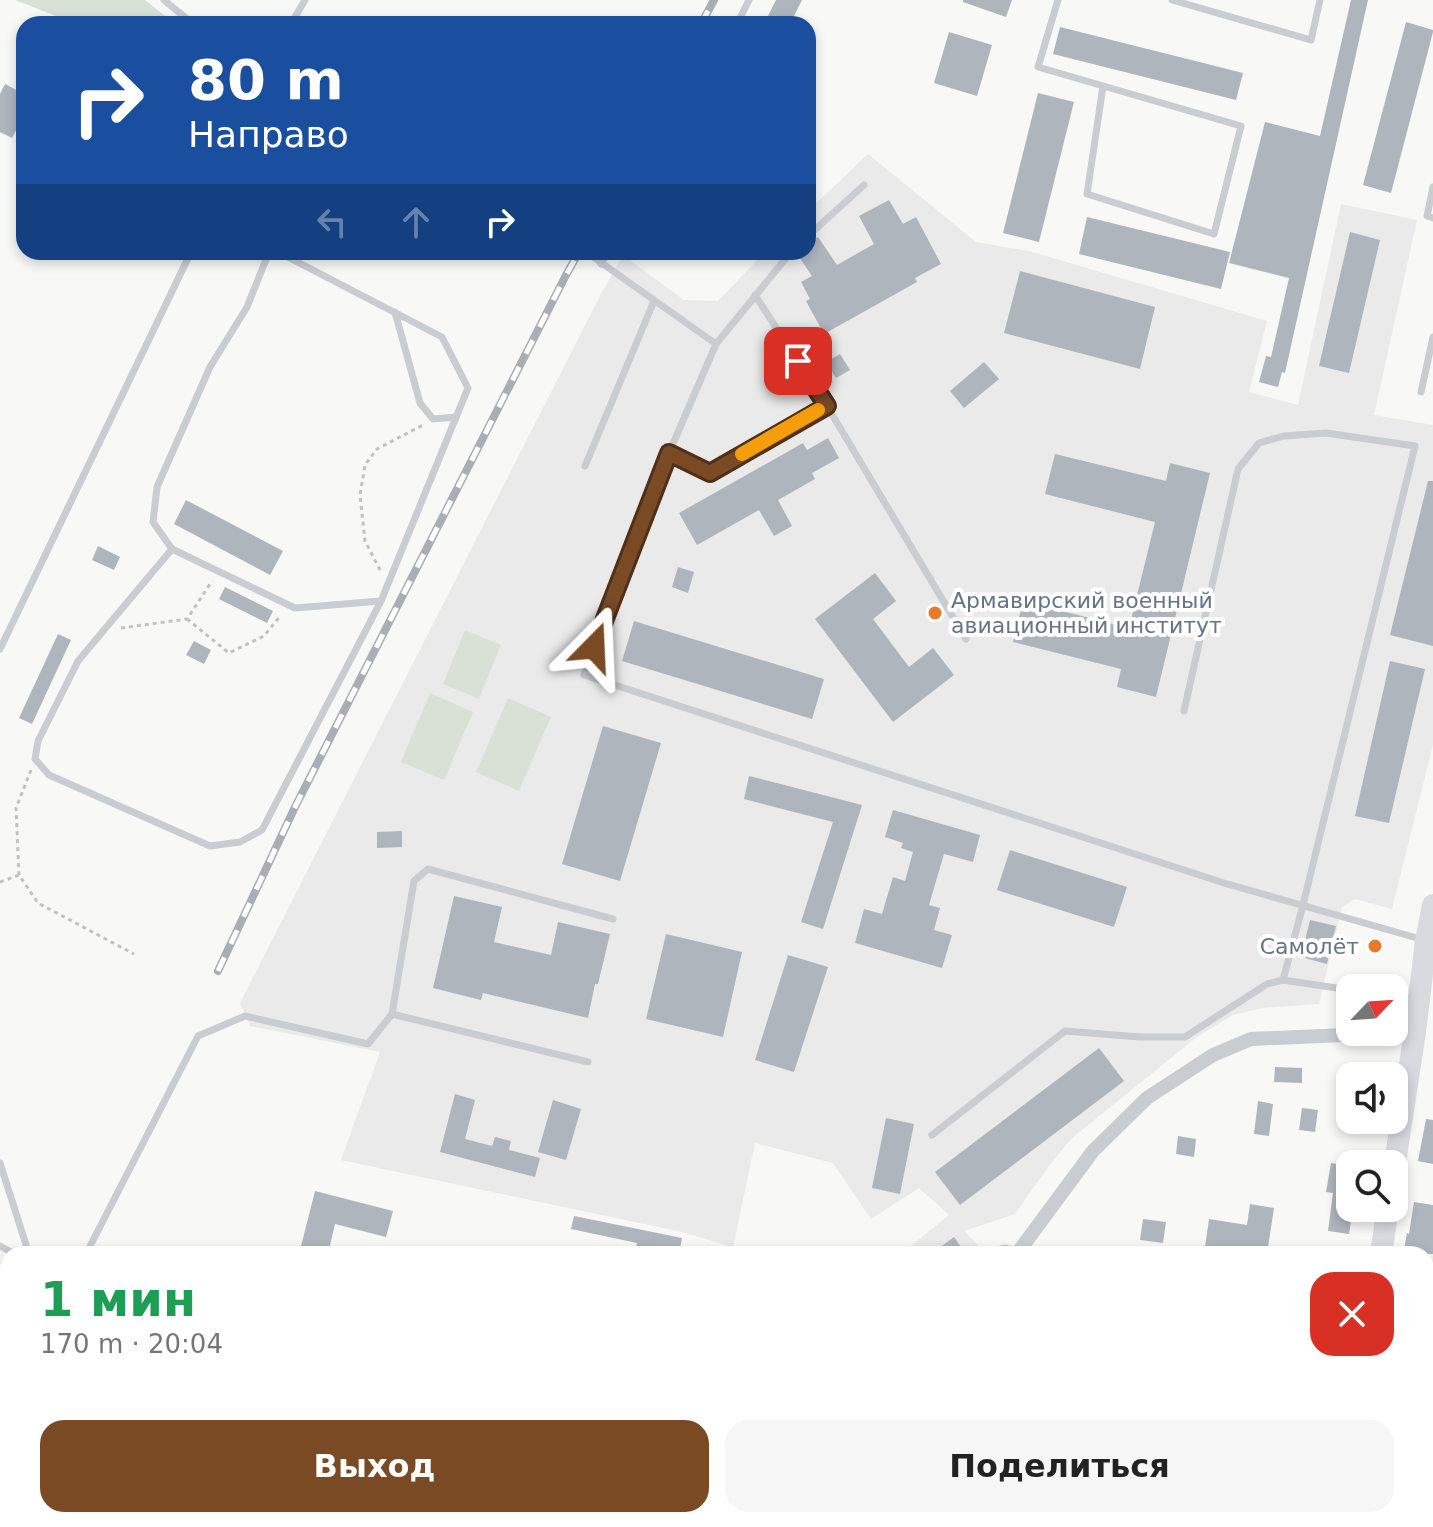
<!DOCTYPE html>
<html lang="ru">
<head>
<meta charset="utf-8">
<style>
  :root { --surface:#fff; --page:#f6f6f6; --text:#222; --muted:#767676; --accent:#7a4a25 }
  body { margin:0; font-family:"DejaVu Sans",sans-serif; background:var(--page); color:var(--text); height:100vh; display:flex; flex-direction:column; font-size:30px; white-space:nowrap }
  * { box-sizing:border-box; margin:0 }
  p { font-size:26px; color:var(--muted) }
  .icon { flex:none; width:44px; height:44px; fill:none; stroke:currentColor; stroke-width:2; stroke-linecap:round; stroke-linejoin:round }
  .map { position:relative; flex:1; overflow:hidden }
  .drawer { position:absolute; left:0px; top:1246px; width:1434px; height:282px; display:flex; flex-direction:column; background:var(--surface); border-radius:24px 24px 0 0; box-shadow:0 4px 12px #0003 }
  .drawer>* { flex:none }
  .banner { position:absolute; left:16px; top:16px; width:800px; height:244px; border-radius:24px; box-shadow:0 4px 12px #0003; background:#1a4fa0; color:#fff; overflow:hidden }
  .needle { width:52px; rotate:65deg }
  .buttons { position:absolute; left:1336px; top:974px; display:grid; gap:16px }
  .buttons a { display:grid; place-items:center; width:72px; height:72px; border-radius:16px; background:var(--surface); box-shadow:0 4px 12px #0003; font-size:40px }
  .pin { position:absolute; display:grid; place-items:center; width:68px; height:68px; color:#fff; margin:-34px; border-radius:16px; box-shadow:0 4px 12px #0006 }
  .me { position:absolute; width:88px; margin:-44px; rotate:21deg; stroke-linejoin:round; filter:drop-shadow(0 0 6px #0008) }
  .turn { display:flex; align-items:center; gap:28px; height:168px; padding:0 40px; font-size:36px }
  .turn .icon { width:104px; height:104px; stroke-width:2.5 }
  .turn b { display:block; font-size:56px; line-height:68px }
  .lanes { display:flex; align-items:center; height:76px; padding:0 40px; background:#0003; justify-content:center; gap:40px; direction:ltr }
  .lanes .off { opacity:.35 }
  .round { display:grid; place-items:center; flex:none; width:84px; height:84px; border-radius:24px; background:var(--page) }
  .summary { display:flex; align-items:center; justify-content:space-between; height:136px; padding:0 40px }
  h1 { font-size:48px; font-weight:700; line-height:60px; color:#1e9e55 }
  .action { display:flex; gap:16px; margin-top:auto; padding:16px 40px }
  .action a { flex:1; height:92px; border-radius:24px; background:var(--accent); color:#fff; font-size:32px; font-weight:700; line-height:92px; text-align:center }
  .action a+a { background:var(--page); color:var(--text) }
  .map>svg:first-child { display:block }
  .built { fill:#e9eae9 }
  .green { fill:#d9e1d7 }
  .building { fill:#afb5bd }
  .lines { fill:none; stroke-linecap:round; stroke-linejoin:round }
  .path { stroke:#c0c2c5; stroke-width:3; stroke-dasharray:4 4; stroke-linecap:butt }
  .service { stroke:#c9ccd0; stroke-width:7 }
  .minor { stroke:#c9ccd0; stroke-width:14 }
  .primary { stroke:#d8dae0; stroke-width:22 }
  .rail-casing { stroke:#a9adb4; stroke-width:8 }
  .rail { stroke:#fff; stroke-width:5; stroke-dasharray:15; stroke-linecap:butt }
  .route-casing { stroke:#4f3018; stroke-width:20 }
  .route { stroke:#7a4a25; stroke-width:14 }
  .slow { stroke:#f59e0b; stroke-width:14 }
  .poi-dot { fill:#e67b29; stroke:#fff; stroke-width:3 }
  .labels { text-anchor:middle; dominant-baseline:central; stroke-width:8; stroke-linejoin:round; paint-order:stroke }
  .poi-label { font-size:22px; fill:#677388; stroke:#fff; text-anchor:start }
</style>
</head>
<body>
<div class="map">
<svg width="1433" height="1527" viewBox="0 0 1433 1527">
  <rect width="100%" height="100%" fill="#f8f9f6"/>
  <g class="built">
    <path d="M868,154L976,242L1029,251L1267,321L1249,392L1298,405L1341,204L1417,220L1374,415L1433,425V745L1392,909L1355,899L1342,907L1319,1004L1263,1008L1233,1015L1197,1037L1072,1138L1051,1163L1015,1214L964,1231L987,1254H901L949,1215L919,1188L871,1219L833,1163L755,1143L733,1247L682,1232L341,1160L380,1052L250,1026L240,1003L601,294L623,255L684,300L718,301L765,252H808V211Z"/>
    <path d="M517,1520H649L636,1527H506Z"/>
  </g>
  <g class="green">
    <path d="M15,0H145L175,24H67L61,18Z"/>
    <path d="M465,630L501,645L479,699L443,684Z"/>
    <path d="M430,693L473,712L444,780L401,762Z"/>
    <path d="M508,698L551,717L519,791L476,772Z"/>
    <path d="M0,1272L8,1277V1405L0,1409Z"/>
  </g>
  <g class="building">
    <path d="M776,0H802L790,24H774L766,20Z"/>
    <path d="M963,0H1012L1006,17L963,2Z"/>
    <path d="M1351,0H1368L1285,373L1282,372L1278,387L1259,382L1266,356L1271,357L1289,278L1229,263L1265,122L1320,136Z"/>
    <path d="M1406,22L1433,30V32L1391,193L1363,185Z"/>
    <path d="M1060,27L1243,73L1236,100L1053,54Z"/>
    <path d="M949,32L992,45L977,96L934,83Z"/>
    <path d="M5,84L24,94V116L12,138L0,132V94Z"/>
    <path d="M1038,93L1074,102L1039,242L1003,233Z"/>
    <path d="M889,200L903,224L916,217L941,264L915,278L917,282L824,334L806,301L810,299L801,282L812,276L797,254V252H808V244L818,237L837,265L874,244L859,216Z"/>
    <path d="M1087,217L1230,252L1221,289L1079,254Z"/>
    <path d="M1350,232L1380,240L1349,373L1319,366Z"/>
    <path d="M1020,271L1155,307L1140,369L1004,333Z"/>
    <path d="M840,354L850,370L836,378L826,362Z"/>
    <path d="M984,362L999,379L964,408L950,391Z"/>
    <path d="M828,438L839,458L812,473L815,479L778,500L792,526L774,536L759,510L697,545L679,513L803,443L807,450Z"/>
    <path d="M1055,454L1166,481L1170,463L1210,473L1156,697L1117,687L1121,669L1013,642L1023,601L1129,628L1155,522L1045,494Z"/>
    <path d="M1428,481H1433V646L1390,635Z"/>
    <path d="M186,500L283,551L270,575L174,524Z"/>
    <path d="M98,546L120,557L114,570L92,560Z"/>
    <path d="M678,567L694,572L688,593L672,587Z"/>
    <path d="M875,573L896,601L873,619L909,667L933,648L954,675L893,722L815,619Z"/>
    <path d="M225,587L273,611L267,623L219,599Z"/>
    <path d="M634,621L824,679L812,719L622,661Z"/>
    <path d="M58,634L71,640L32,724L19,718Z"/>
    <path d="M194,641L211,650L204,664L186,655Z"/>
    <path d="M1390,661L1425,669L1389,823L1355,816Z"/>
    <path d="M603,726L661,743L620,881L562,864Z"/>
    <path d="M749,776L862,805L823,929L801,922L833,822L744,799Z"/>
    <path d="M893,810L980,835L973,862L944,854L929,905L940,908L934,930L952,935L942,968L855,943L864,909L882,914L893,877L905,881L913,852L901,848L903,843L885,837Z"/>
    <path d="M402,831V847L377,848V832Z"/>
    <path d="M1010,850L1127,887L1114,927L997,890Z"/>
    <path d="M454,896L502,907L494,942L551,955L558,922L610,934L598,984H595L588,1018L483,993L481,1000L433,988Z"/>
    <path d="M1310,920L1336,926L1327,964L1301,957Z"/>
    <path d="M666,934L742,952L723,1037L646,1019Z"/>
    <path d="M788,955L828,967L794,1072L755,1060Z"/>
    <path d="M1099,1048L1124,1081L960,1205L935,1172Z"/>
    <path d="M1275,1067L1302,1068V1083L1274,1082Z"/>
    <path d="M455,1094L475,1100L465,1139L492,1146L495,1137L511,1141L509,1150L540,1158L535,1177L440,1152Z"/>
    <path d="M553,1100L581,1109L566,1160L538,1152Z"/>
    <path d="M1258,1101L1273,1104L1269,1136L1254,1134Z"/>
    <path d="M1302,1108L1318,1110L1315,1132L1299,1130Z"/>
    <path d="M886,1118L914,1124L900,1194L872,1188Z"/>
    <path d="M1426,1119L1433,1120V1164L1418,1161Z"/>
    <path d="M1178,1136L1196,1139L1194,1157L1176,1154Z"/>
    <path d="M1331,1163L1350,1166V1215H1352L1349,1234L1328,1231L1333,1193L1326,1192Z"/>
    <path d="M315,1191L393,1211L386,1237L335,1224L328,1254H299Z"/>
    <path d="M1414,1202L1433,1205V1254H1403L1407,1233L1409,1234Z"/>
    <path d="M1250,1204L1274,1208L1267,1254H1243V1252L1205,1247L1209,1219L1247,1225Z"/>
    <path d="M574,1216L682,1238L679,1254H646L635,1252L637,1243L571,1229Z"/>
    <path d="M1143,1219L1166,1222L1163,1243L1140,1240Z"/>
    <path d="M954,1237L966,1254H931Z"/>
  </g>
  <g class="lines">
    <g class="path">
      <path d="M380,570L365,541L360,495L365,465L377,449L423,425"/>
      <path d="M187,619L229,653L264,636L281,615"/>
      <path d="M121,628L187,619L212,581"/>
      <path d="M31,770L16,808L19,875L38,903L134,954"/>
      <path d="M0,882L19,875"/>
    </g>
    <g class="service">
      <path d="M164,0L193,24"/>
      <path d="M1058,0L1038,67L1241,126L1214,234L1087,194L1103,86"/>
      <path d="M1172,0L1311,40L1320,0"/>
      <path d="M291,24L305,0"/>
      <path d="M737,24L749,0"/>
      <path d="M1433,187L1427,216L1433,218"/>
      <path d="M808,236L864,185"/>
      <path d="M269,252L247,307L210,367L157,487L153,522L172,549L295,608L381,601"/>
      <path d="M586,252L716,344L669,453L584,675L1224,883L1424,940"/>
      <path d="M601,264L608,252"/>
      <path d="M755,295L827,406L966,639"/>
      <path d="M395,312L420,403L433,419L456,417"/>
      <path d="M716,344L791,252"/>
      <path d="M1421,392L1433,337"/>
      <path d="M669,453L710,473L827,406"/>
      <path d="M585,466L654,301"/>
      <path d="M172,549L78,661L38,741L35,759L49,775L210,846L240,842L262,830L381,601L468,388L442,337L278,252"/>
      <path d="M0,649L191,252"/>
      <path d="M1184,711L1238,469L1259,443L1284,436L1326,433L1415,446L1303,905L1283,980"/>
      <path d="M1394,997L1416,1000"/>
      <path d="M392,1014L588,1062"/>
      <path d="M932,1135L1065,1031L1140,1037H1185L1267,984L1283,980L1350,990"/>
      <path d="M0,1163L29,1254"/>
      <path d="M0,1246L15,1254"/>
      <path d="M86,1254L198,1036L245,1016L368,1044L392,1014L414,881L428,869L613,919"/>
      <path d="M982,1254L1005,1248L1019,1251L1018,1252"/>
      <path d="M95,1520L97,1527"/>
      <path d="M545,1524L547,1527"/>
      <path d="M401,1527L402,1520"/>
      <path d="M449,1527L460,1520"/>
      <path d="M670,1527L683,1520"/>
    </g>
    <g class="minor">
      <path d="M1020,1254L1019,1251L1093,1151L1147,1098L1213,1055L1251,1039L1415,1032"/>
      <path d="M993,1527L994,1520"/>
    </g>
    <g class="primary">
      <path d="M1394,1169L1415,1032L1426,941L1433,905"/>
      <path d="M1381,1254L1388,1208"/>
      <path d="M1332,1527L1333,1520"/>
    </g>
    <g class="rail-casing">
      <g id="rail">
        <path d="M701,24L714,0"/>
        <path d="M218,971L295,807L565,277L579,252"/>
      </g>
    </g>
    <use href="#rail" class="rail"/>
  </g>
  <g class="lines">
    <g class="route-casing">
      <path id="route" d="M594,647L669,453L710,473L827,406L798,361"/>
    </g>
    <use href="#route" class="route"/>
    <path class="slow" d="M742,454L818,410"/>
  </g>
  <g class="poi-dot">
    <circle cx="935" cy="613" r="8"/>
    <circle cx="1375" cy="946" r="8"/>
  </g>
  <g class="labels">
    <g class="poi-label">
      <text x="951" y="600">Армавирский военный<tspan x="951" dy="25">авиационный институт</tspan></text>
      <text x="1359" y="946" text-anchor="end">Самолёт</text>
    </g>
  </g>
</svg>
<div class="buttons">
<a><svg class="needle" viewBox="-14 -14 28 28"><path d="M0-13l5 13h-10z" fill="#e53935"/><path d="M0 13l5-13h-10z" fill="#767676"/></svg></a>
<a><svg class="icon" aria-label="sound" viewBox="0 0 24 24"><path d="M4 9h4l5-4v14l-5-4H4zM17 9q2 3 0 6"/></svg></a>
<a><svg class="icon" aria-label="search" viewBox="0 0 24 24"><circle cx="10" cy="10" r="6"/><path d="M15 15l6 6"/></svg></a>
</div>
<div class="pin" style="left:798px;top:361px;background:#d93025"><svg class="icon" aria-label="arrive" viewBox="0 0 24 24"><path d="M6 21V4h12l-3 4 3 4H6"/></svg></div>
<svg class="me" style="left:594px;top:647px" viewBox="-20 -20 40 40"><path d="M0-17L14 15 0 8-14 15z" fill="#7a4a25" stroke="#fff" stroke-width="4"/></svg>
<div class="banner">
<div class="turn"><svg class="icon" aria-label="right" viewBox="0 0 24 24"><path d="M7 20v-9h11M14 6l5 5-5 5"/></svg><div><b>80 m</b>Направо</div></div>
<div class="lanes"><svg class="icon off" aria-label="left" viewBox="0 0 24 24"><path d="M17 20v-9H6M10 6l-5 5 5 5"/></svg><svg class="icon off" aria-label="ahead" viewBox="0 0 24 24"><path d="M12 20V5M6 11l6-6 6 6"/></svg><svg class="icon" aria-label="right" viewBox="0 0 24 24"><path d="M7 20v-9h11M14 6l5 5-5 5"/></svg></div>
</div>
<section class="drawer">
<div class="summary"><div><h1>1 мин</h1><p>170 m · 20:04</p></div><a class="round" style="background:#d93025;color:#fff"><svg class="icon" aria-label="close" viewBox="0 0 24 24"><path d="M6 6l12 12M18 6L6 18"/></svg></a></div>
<div class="action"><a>Выход</a><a>Поделиться</a></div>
</section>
</div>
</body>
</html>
